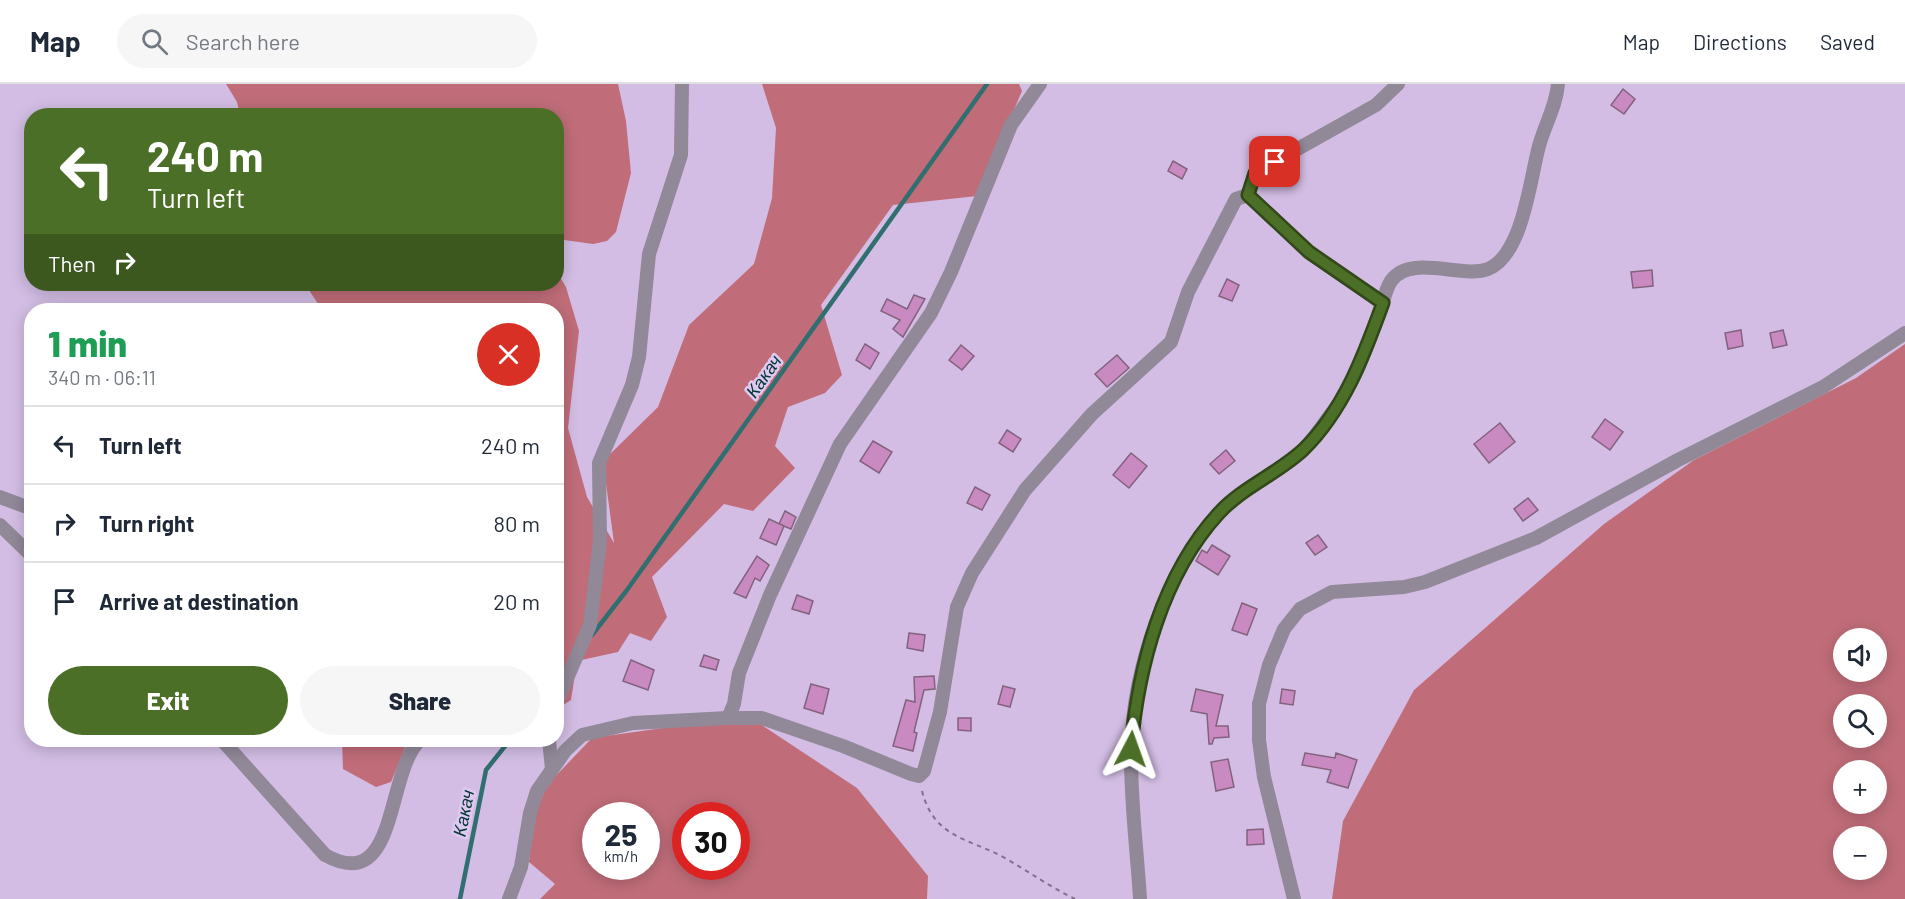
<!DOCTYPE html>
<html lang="en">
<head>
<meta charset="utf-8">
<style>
  :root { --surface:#fff; --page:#f6f6f7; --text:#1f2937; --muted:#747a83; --line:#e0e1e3; --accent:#4c6f27 }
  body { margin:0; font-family:Barlow,sans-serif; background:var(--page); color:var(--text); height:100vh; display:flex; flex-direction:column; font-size:22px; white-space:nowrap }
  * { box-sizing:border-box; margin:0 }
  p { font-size:20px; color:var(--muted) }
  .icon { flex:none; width:33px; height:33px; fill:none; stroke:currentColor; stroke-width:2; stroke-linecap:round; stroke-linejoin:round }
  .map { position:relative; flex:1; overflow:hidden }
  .panel { position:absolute; left:24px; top:219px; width:540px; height:444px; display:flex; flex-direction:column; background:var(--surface); border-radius:24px; box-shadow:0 3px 15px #0003 }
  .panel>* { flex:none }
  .hud { position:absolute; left:24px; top:24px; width:540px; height:183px; border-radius:24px; box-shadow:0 3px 15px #0003; background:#4c6f27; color:#fff; overflow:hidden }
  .tools { position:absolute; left:1833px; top:544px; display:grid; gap:12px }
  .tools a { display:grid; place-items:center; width:54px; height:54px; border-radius:50%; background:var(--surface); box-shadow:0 3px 15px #0003; font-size:30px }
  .speed { position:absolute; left:582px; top:718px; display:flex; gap:12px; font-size:30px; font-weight:700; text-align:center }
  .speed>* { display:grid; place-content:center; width:78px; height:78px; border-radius:50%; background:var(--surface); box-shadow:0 3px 15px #0003; line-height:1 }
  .speed small { font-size:15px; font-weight:400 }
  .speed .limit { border:9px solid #d22; background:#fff; color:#111 }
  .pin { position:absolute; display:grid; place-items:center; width:51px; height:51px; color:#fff; margin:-26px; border-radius:12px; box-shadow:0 3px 9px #0006 }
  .me { position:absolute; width:66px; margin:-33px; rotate:4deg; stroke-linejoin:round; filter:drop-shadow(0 0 4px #0008) }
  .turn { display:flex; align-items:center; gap:21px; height:126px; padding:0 24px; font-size:27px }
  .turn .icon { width:78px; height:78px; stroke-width:2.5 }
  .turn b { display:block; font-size:42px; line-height:51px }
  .then { display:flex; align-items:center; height:57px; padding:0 24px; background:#0003; gap:12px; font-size:22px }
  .round { display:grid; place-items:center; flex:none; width:63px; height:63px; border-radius:32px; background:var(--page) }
  .head { display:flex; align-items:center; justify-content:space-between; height:102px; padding:0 24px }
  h1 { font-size:36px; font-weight:800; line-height:45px; color:#1e9e55 }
  .button { display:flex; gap:12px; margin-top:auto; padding:12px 24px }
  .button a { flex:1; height:69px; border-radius:36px; background:var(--accent); color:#fff; font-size:24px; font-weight:800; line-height:69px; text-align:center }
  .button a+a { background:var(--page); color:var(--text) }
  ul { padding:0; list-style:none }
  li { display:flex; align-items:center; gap:18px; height:78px; padding:0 24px; border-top:2px solid var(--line) }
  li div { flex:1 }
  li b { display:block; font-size:22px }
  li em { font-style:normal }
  header { display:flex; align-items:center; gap:36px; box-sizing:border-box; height:84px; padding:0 30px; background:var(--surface); border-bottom:2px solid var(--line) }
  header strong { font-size:28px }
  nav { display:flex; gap:33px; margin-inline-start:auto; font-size:21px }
  .search { width:420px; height:54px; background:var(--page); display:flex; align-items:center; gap:15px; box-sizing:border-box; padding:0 21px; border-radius:33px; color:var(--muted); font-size:22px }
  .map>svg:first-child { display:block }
  .forest { fill:#c06d79; fill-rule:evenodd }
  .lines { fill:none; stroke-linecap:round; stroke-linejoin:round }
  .stream { stroke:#306e6f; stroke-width:4.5 }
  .building { fill:#c98ac1; stroke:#83627e; stroke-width:1.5 }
  .path { stroke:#81718c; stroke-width:2; stroke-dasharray:4.5 4.5; stroke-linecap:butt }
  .minor { stroke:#918898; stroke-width:14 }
  .route-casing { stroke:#314819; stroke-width:15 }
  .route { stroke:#4c6f27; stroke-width:10 }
  .labels { text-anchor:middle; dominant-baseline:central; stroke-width:5; stroke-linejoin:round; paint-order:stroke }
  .water-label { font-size:18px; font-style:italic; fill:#003735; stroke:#e0c9f1 }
</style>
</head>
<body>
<header>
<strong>Map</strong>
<div class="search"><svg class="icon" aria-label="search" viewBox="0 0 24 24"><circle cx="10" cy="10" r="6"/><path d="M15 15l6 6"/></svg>Search here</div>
<nav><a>Map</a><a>Directions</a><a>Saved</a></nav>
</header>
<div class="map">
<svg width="1905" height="815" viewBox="0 0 1905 815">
  <rect width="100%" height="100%" fill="#d3bde4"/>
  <g class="forest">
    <path d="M226,0H618L626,37L631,89L616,148L607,157L593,160L557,155L556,32L240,31L237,18Z"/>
    <path d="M762,0H1019L1022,7L977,112L893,121L821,221L842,291L825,309L788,323L775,362L795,384L753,427L724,420L652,493L667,533L651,557L630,549L618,568L577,577L571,616L557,625L556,226H322L305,200H556L557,188L566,203L579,247L568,344L587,413L614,459L603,377L658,323L689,241L754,180L772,114L776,44Z"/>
    <path d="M1905,260V815H1332L1343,737L1414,606L1604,440L1694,376L1856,294ZM1844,555H1876V588H1844ZM1844,621H1876V654H1844ZM1844,687H1876V720H1844ZM1844,753H1876V786H1844Z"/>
    <path d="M748,632L857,704L928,792L927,815H540L555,800L529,778L533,736L547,701L592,654ZM596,732H646V783H596ZM686,732H736V783H686Z"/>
    <path d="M342,656H412L407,659L391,698L376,703L343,685Z"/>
  </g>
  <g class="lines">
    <g class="stream">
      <path d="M592,551L627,506L987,0"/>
      <path d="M556,596L566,584"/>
      <path d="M460,815L486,686L510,656"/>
    </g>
  </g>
  <g class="building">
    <path d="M1623,5L1635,15L1624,30L1611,21Z"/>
    <path d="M1173,77L1187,85L1182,95L1168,87Z"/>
    <path d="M1652,186L1653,202L1633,204L1631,188Z"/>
    <path d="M1227,195L1239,201L1232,217L1219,212Z"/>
    <path d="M914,211L925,215L903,253L893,245L900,236L881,227L887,215L907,225Z"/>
    <path d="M1741,246L1743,262L1728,265L1725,249Z"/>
    <path d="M1783,246L1787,261L1773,264L1770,249Z"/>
    <path d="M865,260L879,269L870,285L856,276Z"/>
    <path d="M961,261L974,272L962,286L949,276Z"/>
    <path d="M1117,271L1129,284L1107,303L1095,290Z"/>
    <path d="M1605,335L1623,348L1610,366L1592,353Z"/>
    <path d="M1500,339L1515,358L1489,379L1474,360Z"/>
    <path d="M1007,346L1021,355L1013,368L999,359Z"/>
    <path d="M873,357L892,368L879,389L860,377Z"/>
    <path d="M1226,366L1235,377L1219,390L1210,380Z"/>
    <path d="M1131,369L1147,382L1129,404L1113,391Z"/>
    <path d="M975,403L990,411L982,426L967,419Z"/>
    <path d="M1528,414L1538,426L1523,437L1514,425Z"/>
    <path d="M785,427L796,433L791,445L779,440Z"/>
    <path d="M769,435L784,442L776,461L760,454Z"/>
    <path d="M1318,451L1327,463L1315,471L1306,459Z"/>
    <path d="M1212,461L1230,472L1218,491L1196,477L1202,466L1207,469Z"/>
    <path d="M757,472L769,481L760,497L755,494L746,514L734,509Z"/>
    <path d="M797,511L813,517L809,530L792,525Z"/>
    <path d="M1242,519L1257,525L1247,551L1232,546Z"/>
    <path d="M909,549L925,551L923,567L907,564Z"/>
    <path d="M704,571L719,576L716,586L700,582Z"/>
    <path d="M631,576L654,586L648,606L623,597Z"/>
    <path d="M934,592L935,605L924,606L914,648L917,649L913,667L893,662L906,616L915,618L914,593Z"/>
    <path d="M811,600L829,605L823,630L804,624Z"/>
    <path d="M1003,602L1015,605L1010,623L998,620Z"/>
    <path d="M1196,605L1223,611L1216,642H1228L1229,653L1214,654L1212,660H1209L1207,630L1191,627Z"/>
    <path d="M1282,605L1295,607L1293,621L1280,619Z"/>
    <path d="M958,634H971V647L958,646Z"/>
    <path d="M1305,669L1335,674L1336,669L1357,676L1348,704L1327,698L1331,686L1302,681Z"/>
    <path d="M1228,675L1234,703L1216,707L1211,678Z"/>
    <path d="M1263,745L1264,760L1247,761V746Z"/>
  </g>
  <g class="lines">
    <path class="path" d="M922,707C934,754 968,754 1003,773C1028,787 1050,803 1075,815"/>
    <g class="minor">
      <path d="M1248,111L1309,169L1383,219"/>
      <path d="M0,413L32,425"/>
      <path d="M0,441L32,472"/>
      <path d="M556,620L590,541L600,457L599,379L632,301L639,273L649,170L681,71L682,0"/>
      <path d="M728,634H762L843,662L911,690L919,692L924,687L940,628L957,523L972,489L1025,406L1092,330L1171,258L1188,208L1236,115L1248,111L1255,89L1376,21L1398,0"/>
      <path d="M222,656L325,771C399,812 385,689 420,656"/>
      <path d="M549,656L552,685"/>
      <path d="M509,815L521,783L530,729L537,707L565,667L582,651L633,639L728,634L734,620L739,589L770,511L840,360L931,229L951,188L1011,41L1040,0"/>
      <path d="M1140,815C1137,765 1130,713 1131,663C1134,583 1165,491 1218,430C1242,403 1277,390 1303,366C1314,355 1324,339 1334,326C1355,299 1367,262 1379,230C1383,220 1385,206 1391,197C1410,169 1462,195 1488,185C1523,171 1530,95 1539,62C1545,40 1556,23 1558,0"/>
      <path d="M1294,815L1264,693L1259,656V620L1269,581L1284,545L1300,525L1332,508L1404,503L1425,498L1536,454L1678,376L1823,303L1905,249"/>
    </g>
  </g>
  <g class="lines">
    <g class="route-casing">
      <path id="route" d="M1131,665C1138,583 1162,491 1219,429C1243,403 1277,390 1303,366C1344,326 1364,271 1383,219L1309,168L1248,111L1255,89L1275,78"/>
    </g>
    <use href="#route" class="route"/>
  </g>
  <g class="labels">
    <g class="water-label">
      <text transform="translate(763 292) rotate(-55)">Какач</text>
      <text transform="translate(463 729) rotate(-79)">Какач</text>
    </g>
  </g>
</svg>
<div class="tools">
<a><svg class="icon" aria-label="sound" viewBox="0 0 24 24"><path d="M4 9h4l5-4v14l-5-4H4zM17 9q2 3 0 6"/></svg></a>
<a><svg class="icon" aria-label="search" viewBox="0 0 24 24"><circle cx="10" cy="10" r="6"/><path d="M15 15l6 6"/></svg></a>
<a>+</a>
<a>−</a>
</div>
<div class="speed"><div>25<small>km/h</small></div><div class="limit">30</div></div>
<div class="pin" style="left:1275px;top:78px;background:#d93025"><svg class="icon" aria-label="arrive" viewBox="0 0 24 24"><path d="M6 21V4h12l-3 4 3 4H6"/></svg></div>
<svg class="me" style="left:1131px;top:665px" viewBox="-20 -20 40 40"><path d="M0-17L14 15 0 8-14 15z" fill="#4c6f27" stroke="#fff" stroke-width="4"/></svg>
<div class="hud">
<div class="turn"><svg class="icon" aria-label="left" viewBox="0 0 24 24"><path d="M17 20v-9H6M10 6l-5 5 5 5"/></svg><div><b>240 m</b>Turn left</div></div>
<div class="then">Then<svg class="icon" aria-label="right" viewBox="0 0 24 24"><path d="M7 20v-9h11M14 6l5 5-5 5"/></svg></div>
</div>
<section class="panel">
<div class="head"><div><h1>1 min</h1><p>340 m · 06:11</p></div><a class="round" style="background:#d93025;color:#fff"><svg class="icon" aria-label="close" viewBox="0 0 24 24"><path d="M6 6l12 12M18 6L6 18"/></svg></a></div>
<ul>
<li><svg class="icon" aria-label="left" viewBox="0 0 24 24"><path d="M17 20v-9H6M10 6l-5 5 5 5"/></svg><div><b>Turn left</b></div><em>240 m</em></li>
<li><svg class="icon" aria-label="right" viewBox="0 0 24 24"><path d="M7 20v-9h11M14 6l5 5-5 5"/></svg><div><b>Turn right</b></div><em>80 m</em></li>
<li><svg class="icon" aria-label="arrive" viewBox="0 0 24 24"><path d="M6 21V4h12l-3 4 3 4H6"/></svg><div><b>Arrive at destination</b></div><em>20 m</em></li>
</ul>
<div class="button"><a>Exit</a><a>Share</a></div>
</section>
</div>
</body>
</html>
